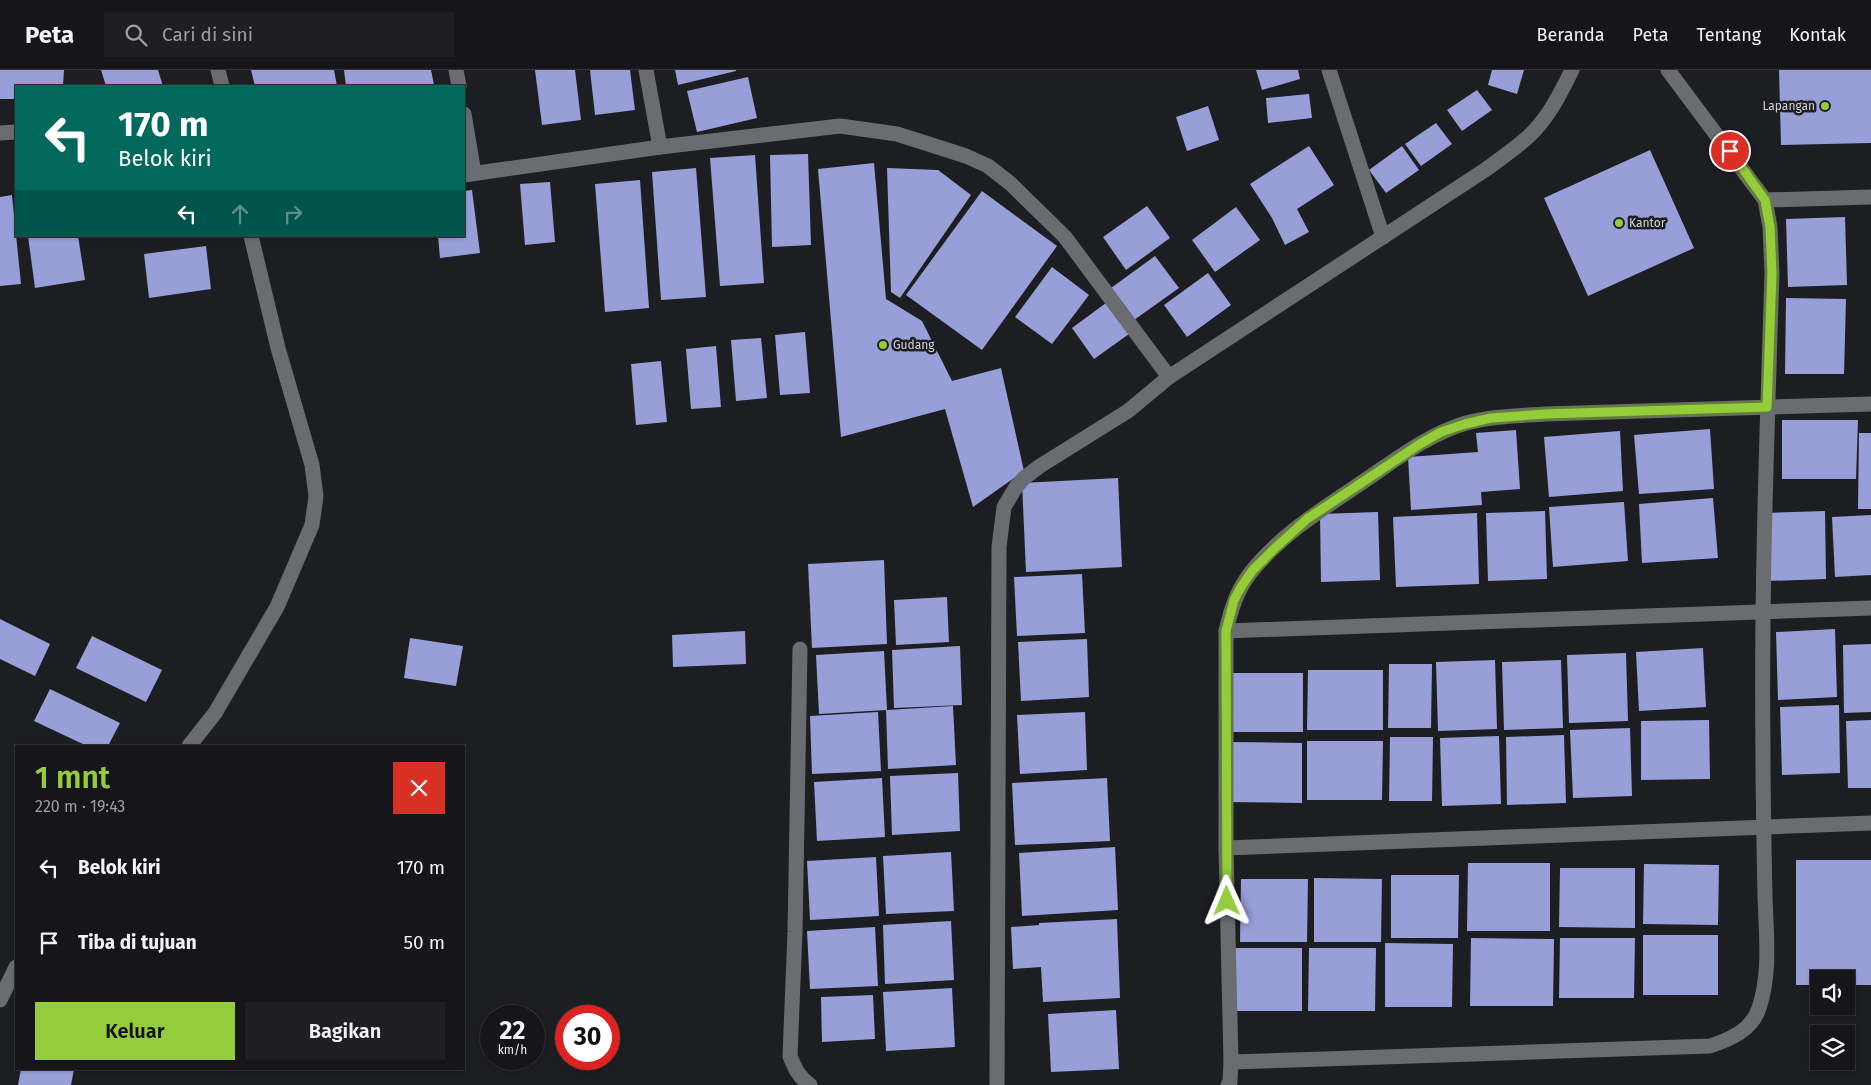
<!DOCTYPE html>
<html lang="id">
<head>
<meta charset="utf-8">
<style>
  :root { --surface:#16161a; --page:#1f1f23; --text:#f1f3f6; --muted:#9e9fa2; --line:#353539; --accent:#94cc3c }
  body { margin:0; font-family:"Fira Sans",sans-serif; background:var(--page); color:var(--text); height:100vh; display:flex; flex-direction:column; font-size:19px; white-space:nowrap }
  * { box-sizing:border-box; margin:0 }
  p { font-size:16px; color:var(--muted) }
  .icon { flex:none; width:28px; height:28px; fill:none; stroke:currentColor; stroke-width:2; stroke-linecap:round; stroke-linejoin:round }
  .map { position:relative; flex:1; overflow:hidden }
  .side { position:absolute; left:15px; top:675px; width:450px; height:325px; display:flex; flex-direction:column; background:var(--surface); border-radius:0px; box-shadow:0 1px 4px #0004,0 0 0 1px var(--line) }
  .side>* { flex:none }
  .guide { position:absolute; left:15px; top:15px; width:450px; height:152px; border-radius:0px; box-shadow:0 1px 4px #0004,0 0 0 1px var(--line); background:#00695c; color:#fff; overflow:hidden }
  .controls { position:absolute; left:1810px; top:900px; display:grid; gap:10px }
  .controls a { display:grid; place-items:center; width:45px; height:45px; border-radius:0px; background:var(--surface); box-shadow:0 1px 4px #0004,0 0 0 1px var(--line); font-size:25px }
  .speed { position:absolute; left:480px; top:935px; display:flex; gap:10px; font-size:25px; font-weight:700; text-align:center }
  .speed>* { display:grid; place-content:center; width:65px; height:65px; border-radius:50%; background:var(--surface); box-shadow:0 1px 4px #0004,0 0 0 1px var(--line); line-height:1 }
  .speed small { font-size:12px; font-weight:400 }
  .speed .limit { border:8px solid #d22; background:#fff; color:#111 }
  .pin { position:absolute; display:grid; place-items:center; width:42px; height:42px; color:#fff; margin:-21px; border:2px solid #fff; border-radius:50%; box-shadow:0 1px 5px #0007 }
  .me { position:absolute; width:55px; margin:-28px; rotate:359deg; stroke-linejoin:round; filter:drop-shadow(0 0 4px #0008) }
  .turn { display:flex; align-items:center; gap:18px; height:105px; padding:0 20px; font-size:22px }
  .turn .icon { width:65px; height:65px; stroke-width:2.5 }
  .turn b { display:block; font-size:35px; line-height:42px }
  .lanes { display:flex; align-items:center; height:48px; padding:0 20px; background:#0003; justify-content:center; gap:25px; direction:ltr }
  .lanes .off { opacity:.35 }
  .round { display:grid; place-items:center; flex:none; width:52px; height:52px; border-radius:0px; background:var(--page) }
  .overview { display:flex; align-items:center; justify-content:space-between; height:85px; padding:0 20px }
  h1 { font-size:30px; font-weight:600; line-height:38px; color:var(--accent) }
  .primary-button { display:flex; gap:10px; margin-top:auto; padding:10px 20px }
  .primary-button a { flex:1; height:58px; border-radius:0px; background:var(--accent); color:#111; font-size:20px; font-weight:600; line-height:58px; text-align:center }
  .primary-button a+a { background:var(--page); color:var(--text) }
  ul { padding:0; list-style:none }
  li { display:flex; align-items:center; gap:15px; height:75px; padding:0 20px }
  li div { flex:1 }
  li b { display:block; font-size:19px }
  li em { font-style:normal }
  header { display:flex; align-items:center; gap:30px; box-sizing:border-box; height:70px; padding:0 25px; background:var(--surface); border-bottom:1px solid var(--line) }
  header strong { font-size:24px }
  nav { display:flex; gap:28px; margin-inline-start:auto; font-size:18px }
  .search { width:350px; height:45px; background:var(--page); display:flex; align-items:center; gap:12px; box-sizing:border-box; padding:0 18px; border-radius:0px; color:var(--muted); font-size:19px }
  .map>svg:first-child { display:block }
  .building { fill:#989fd8 }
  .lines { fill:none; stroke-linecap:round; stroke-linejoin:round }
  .minor { stroke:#6b6c71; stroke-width:15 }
  .route-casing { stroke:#608527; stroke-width:12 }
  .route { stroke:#94cc3c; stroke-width:9 }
  .poi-dot { fill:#94cc3c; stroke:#1d1e22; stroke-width:2 }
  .labels { text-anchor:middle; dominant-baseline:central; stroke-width:5; stroke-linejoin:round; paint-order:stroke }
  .poi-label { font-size:12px; fill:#d3d3d6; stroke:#1d1e22; text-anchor:start }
</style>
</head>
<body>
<header>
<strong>Peta</strong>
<div class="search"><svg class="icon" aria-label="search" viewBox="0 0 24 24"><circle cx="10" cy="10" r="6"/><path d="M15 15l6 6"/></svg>Cari di sini</div>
<nav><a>Beranda</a><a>Peta</a><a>Tentang</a><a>Kontak</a></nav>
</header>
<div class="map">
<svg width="1871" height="1015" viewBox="0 0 1871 1015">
  <rect width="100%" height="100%" fill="#1d1e22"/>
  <g class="building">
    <path d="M0,0H64L63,16H16V29H0Z"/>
    <path d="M101,0H158L163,16H106Z"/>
    <path d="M251,0H334L337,16H255Z"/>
    <path d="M344,0H431L434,15L346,16Z"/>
    <path d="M535,0H575L581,50L542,55Z"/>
    <path d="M590,0H630L635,40L595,45Z"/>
    <path d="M675,0H736V1L678,15Z"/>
    <path d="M1256,0H1298L1300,9L1262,20Z"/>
    <path d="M1492,0H1524L1517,24L1488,15Z"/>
    <path d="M1779,0H1871V73L1781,75Z"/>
    <path d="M748,7L757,48L697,62L687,21Z"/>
    <path d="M1477,20L1492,40L1462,61L1447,40Z"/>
    <path d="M1309,24L1312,48L1268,53L1266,28Z"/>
    <path d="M1208,36L1219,70L1187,81L1176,47Z"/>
    <path d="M1436,53L1452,74L1421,96L1405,74Z"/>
    <path d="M1309,76L1334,115L1297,139L1309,162L1285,175L1272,148L1250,114Z"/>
    <path d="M1402,76L1419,100L1386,123L1369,100Z"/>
    <path d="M1650,80L1694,178L1588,226L1544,128Z"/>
    <path d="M808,84L811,175L772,177L770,85Z"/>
    <path d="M755,85L764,213L720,216L710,88Z"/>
    <path d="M874,93L886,229L922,251L952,311L1001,298L1024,401L973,437L945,339L841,367L818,99Z"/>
    <path d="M696,98L706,227L661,230L652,102Z"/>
    <path d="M887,98L938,100L971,125L900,228L891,222Z"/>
    <path d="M640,110L649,238L605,242L595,114Z"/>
    <path d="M550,112L555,172L525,175L520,114Z"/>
    <path d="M472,120L480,183L440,188L438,166H464V121Z"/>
    <path d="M982,121L1057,176L982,280L906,225Z"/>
    <path d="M12,125L21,214L0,216V127Z"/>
    <path d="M1147,136L1170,168L1126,200L1103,167Z"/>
    <path d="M1236,137L1260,170L1215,202L1192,170Z"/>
    <path d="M1845,147L1847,215L1788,217L1786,149Z"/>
    <path d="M28,166H78L85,210L35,218Z"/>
    <path d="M206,176L211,219L149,228L144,184Z"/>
    <path d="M1155,186L1179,218L1134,250L1111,218Z"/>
    <path d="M1052,197L1089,225L1052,274L1015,247Z"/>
    <path d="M1208,203L1231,235L1187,267L1164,235Z"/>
    <path d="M1786,228L1846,229L1844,304H1785Z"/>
    <path d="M1106,233L1129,264L1094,289L1072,258Z"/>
    <path d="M805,262L810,323L780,325L775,265Z"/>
    <path d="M761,268L767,328L736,331L731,270Z"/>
    <path d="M716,276L721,337L691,339L686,279Z"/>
    <path d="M661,291L667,352L636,355L631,294Z"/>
    <path d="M1782,350H1858L1856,409H1782Z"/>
    <path d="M1710,359L1714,419L1639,424L1634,365Z"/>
    <path d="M1516,360L1520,419L1481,422L1482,435L1411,440L1408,387L1478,382L1476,363Z"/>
    <path d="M1620,361L1623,421L1549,427L1544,367Z"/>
    <path d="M1859,363H1871V439H1858Z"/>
    <path d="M1118,408L1122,497L1026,502L1022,413Z"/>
    <path d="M1713,428L1718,488L1642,493L1639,434Z"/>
    <path d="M1624,432L1628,491L1553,497L1549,437Z"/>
    <path d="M1545,441L1547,509L1488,511L1486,443Z"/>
    <path d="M1825,441L1826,509L1767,511L1766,443Z"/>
    <path d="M1378,442L1380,510L1321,512L1320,444Z"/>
    <path d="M1477,443L1479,514L1396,517L1393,447Z"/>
    <path d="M1871,445V505L1835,507L1832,447Z"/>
    <path d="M884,490L887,574L812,578L808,494Z"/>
    <path d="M1082,504L1085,563L1017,566L1014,507Z"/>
    <path d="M947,527L949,572L896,575L894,530Z"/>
    <path d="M0,549L50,574L35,606L0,589Z"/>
    <path d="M1835,559L1837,627L1778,630L1776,562Z"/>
    <path d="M745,561L746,594L673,597L672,565Z"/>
    <path d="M92,566L162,600L146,632L76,598Z"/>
    <path d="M410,568L463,576L456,616L404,608Z"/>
    <path d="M1087,569L1089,627L1021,631L1018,572Z"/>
    <path d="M1871,574V642L1844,643L1843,575Z"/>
    <path d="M960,576L962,635L894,638L892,580Z"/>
    <path d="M1703,578L1706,637L1639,641L1636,582Z"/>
    <path d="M884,581L887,640L953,636L956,695L888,699L886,640L819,644L816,585Z"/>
    <path d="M1626,583L1628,651L1569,653L1567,585Z"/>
    <path d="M1495,590L1497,659L1438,661L1436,592Z"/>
    <path d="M1561,590L1563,658L1504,660L1502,592Z"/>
    <path d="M1389,594H1432L1431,658H1388Z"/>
    <path d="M1308,600H1383V660H1307Z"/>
    <path d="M1228,603H1303V662H1227Z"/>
    <path d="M50,619L120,653L108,676H87L34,651Z"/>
    <path d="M1839,635L1840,703L1782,705L1780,637Z"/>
    <path d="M878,642L881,701L812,704L810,646Z"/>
    <path d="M1085,642L1087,700L1020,704L1017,645Z"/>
    <path d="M1709,650L1710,709L1641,710V651Z"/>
    <path d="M1871,650V718H1848L1846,651Z"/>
    <path d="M1630,658L1632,726L1573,728L1570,660Z"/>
    <path d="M1564,665L1566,733L1507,735L1506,667Z"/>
    <path d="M1499,666L1501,734L1442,736L1440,668Z"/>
    <path d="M1390,667H1433L1432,731H1389Z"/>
    <path d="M1307,671H1383L1382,730H1307Z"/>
    <path d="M1227,672L1302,673V733L1226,732Z"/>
    <path d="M958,703L960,761L892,765L890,706Z"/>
    <path d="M882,708L885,767L817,771L814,712Z"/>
    <path d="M1107,708L1110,771L1015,775L1012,713Z"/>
    <path d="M1115,777L1118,840L1022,846L1019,783Z"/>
    <path d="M951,782L954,841L886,844L883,786Z"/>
    <path d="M876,787L879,846L810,850L807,791Z"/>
    <path d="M1796,790H1871V915H1846V909H1819V915H1796Z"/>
    <path d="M1468,793H1550V861H1467Z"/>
    <path d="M1644,794L1719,795L1718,855L1643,854Z"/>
    <path d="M1560,798H1635V858L1559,857Z"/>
    <path d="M1391,805H1459L1458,868H1391Z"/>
    <path d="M1314,808L1382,809L1381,872H1314Z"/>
    <path d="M1241,809H1308L1307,872H1240Z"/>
    <path d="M1117,849L1120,928L1043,932L1041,897L1013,899L1011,857L1039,855V853Z"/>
    <path d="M951,851L954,910L885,914L883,855Z"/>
    <path d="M875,857L878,916L810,919L807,861Z"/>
    <rect x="1643" y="865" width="75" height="60"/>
    <path d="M1471,868L1554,869L1553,936H1470Z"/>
    <path d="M1560,868H1635L1634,928H1559Z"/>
    <path d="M1385,873L1453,874L1452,937H1385Z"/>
    <rect x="1235" y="878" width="67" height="63"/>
    <path d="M1309,878H1376L1375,941H1308Z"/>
    <path d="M952,918L955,977L886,981L883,922Z"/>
    <path d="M873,925L875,969L822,972L821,927Z"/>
    <path d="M1116,940L1119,999L1051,1002L1048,944Z"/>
    <path d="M21,999H74L71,1015H18Z"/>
  </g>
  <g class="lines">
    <g class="minor">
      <path d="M218,0L222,16"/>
      <path d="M456,0L459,16"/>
      <path d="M646,0L660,77"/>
      <path d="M1329,0L1383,167"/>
      <path d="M464,44L474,103"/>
      <path d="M0,63L16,62"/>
      <path d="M464,105L660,77L840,56L897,64L966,86L988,96L1011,114L1065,167L1169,307"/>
      <path d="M1765,130L1871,127"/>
      <path d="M1226,561C1231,539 1237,520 1251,502C1282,463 1326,437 1367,409C1398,388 1429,364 1466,353C1492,346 1518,346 1545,344L1871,334"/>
      <path d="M800,579L795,862L790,986C795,999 799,1007 810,1015"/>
      <path d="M189,676L215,643L277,537L312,455L316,426L312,395L278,278L251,166"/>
      <path d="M1226,778L1871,753"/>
      <path d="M0,930L16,897"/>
      <path d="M1231,992L1710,976C1731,969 1752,960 1759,938C1771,903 1766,863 1765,826C1764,778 1763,730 1763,681C1761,522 1767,363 1772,203L1770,157L1765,130L1668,0"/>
      <path d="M997,1015L999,477L1004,437L1016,417L1024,408L1040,396L1128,341L1169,307L1485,100C1500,89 1516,78 1529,66C1549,47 1560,24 1572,0"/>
      <path d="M1228,1015L1230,1012L1231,992L1226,778V561L1871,538"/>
    </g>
  </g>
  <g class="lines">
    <g class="route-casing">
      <path id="route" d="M1227,831L1226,561L1234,530L1241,517L1252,501L1274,479L1307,449L1420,374L1441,362L1465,354L1491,348L1545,344L1767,337L1772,203L1770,157L1765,130L1730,81"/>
    </g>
    <use href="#route" class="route"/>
  </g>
  <g class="poi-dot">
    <circle cx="1825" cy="36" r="5"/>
    <circle cx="1619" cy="153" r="5"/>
    <circle cx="883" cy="275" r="5"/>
  </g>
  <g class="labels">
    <g class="poi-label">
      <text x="1815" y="36" text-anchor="end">Lapangan</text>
      <text x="1629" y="153">Kantor</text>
      <text x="893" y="275">Gudang</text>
    </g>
  </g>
</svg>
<div class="controls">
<a><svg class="icon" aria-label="sound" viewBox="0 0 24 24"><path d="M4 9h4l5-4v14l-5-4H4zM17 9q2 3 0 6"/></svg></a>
<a><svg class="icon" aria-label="layers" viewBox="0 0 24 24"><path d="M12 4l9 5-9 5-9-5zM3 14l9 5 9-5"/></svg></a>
</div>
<div class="speed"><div>22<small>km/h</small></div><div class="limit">30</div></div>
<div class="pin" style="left:1730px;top:81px;background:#d93025"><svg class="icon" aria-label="arrive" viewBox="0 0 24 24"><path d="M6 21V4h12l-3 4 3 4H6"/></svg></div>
<svg class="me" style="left:1227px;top:831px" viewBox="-20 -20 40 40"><path d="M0-17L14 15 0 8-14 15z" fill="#94cc3c" stroke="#fff" stroke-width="4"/></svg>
<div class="guide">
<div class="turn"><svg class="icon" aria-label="left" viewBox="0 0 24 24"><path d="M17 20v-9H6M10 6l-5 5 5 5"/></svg><div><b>170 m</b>Belok kiri</div></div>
<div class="lanes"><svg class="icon" aria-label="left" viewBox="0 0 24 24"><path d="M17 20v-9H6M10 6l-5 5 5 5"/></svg><svg class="icon off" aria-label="ahead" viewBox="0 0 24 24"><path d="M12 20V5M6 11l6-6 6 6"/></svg><svg class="icon off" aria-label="right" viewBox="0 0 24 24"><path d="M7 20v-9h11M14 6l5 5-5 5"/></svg></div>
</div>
<section class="side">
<div class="overview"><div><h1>1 mnt</h1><p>220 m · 19:43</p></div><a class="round" style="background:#d93025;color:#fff"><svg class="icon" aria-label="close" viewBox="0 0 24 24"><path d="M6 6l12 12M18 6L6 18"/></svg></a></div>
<ul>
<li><svg class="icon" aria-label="left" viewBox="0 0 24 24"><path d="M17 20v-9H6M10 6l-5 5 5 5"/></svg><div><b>Belok kiri</b></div><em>170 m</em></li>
<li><svg class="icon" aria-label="arrive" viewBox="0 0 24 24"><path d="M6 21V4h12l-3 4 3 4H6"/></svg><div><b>Tiba di tujuan</b></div><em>50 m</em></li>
</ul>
<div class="primary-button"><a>Keluar</a><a>Bagikan</a></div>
</section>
</div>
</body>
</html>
